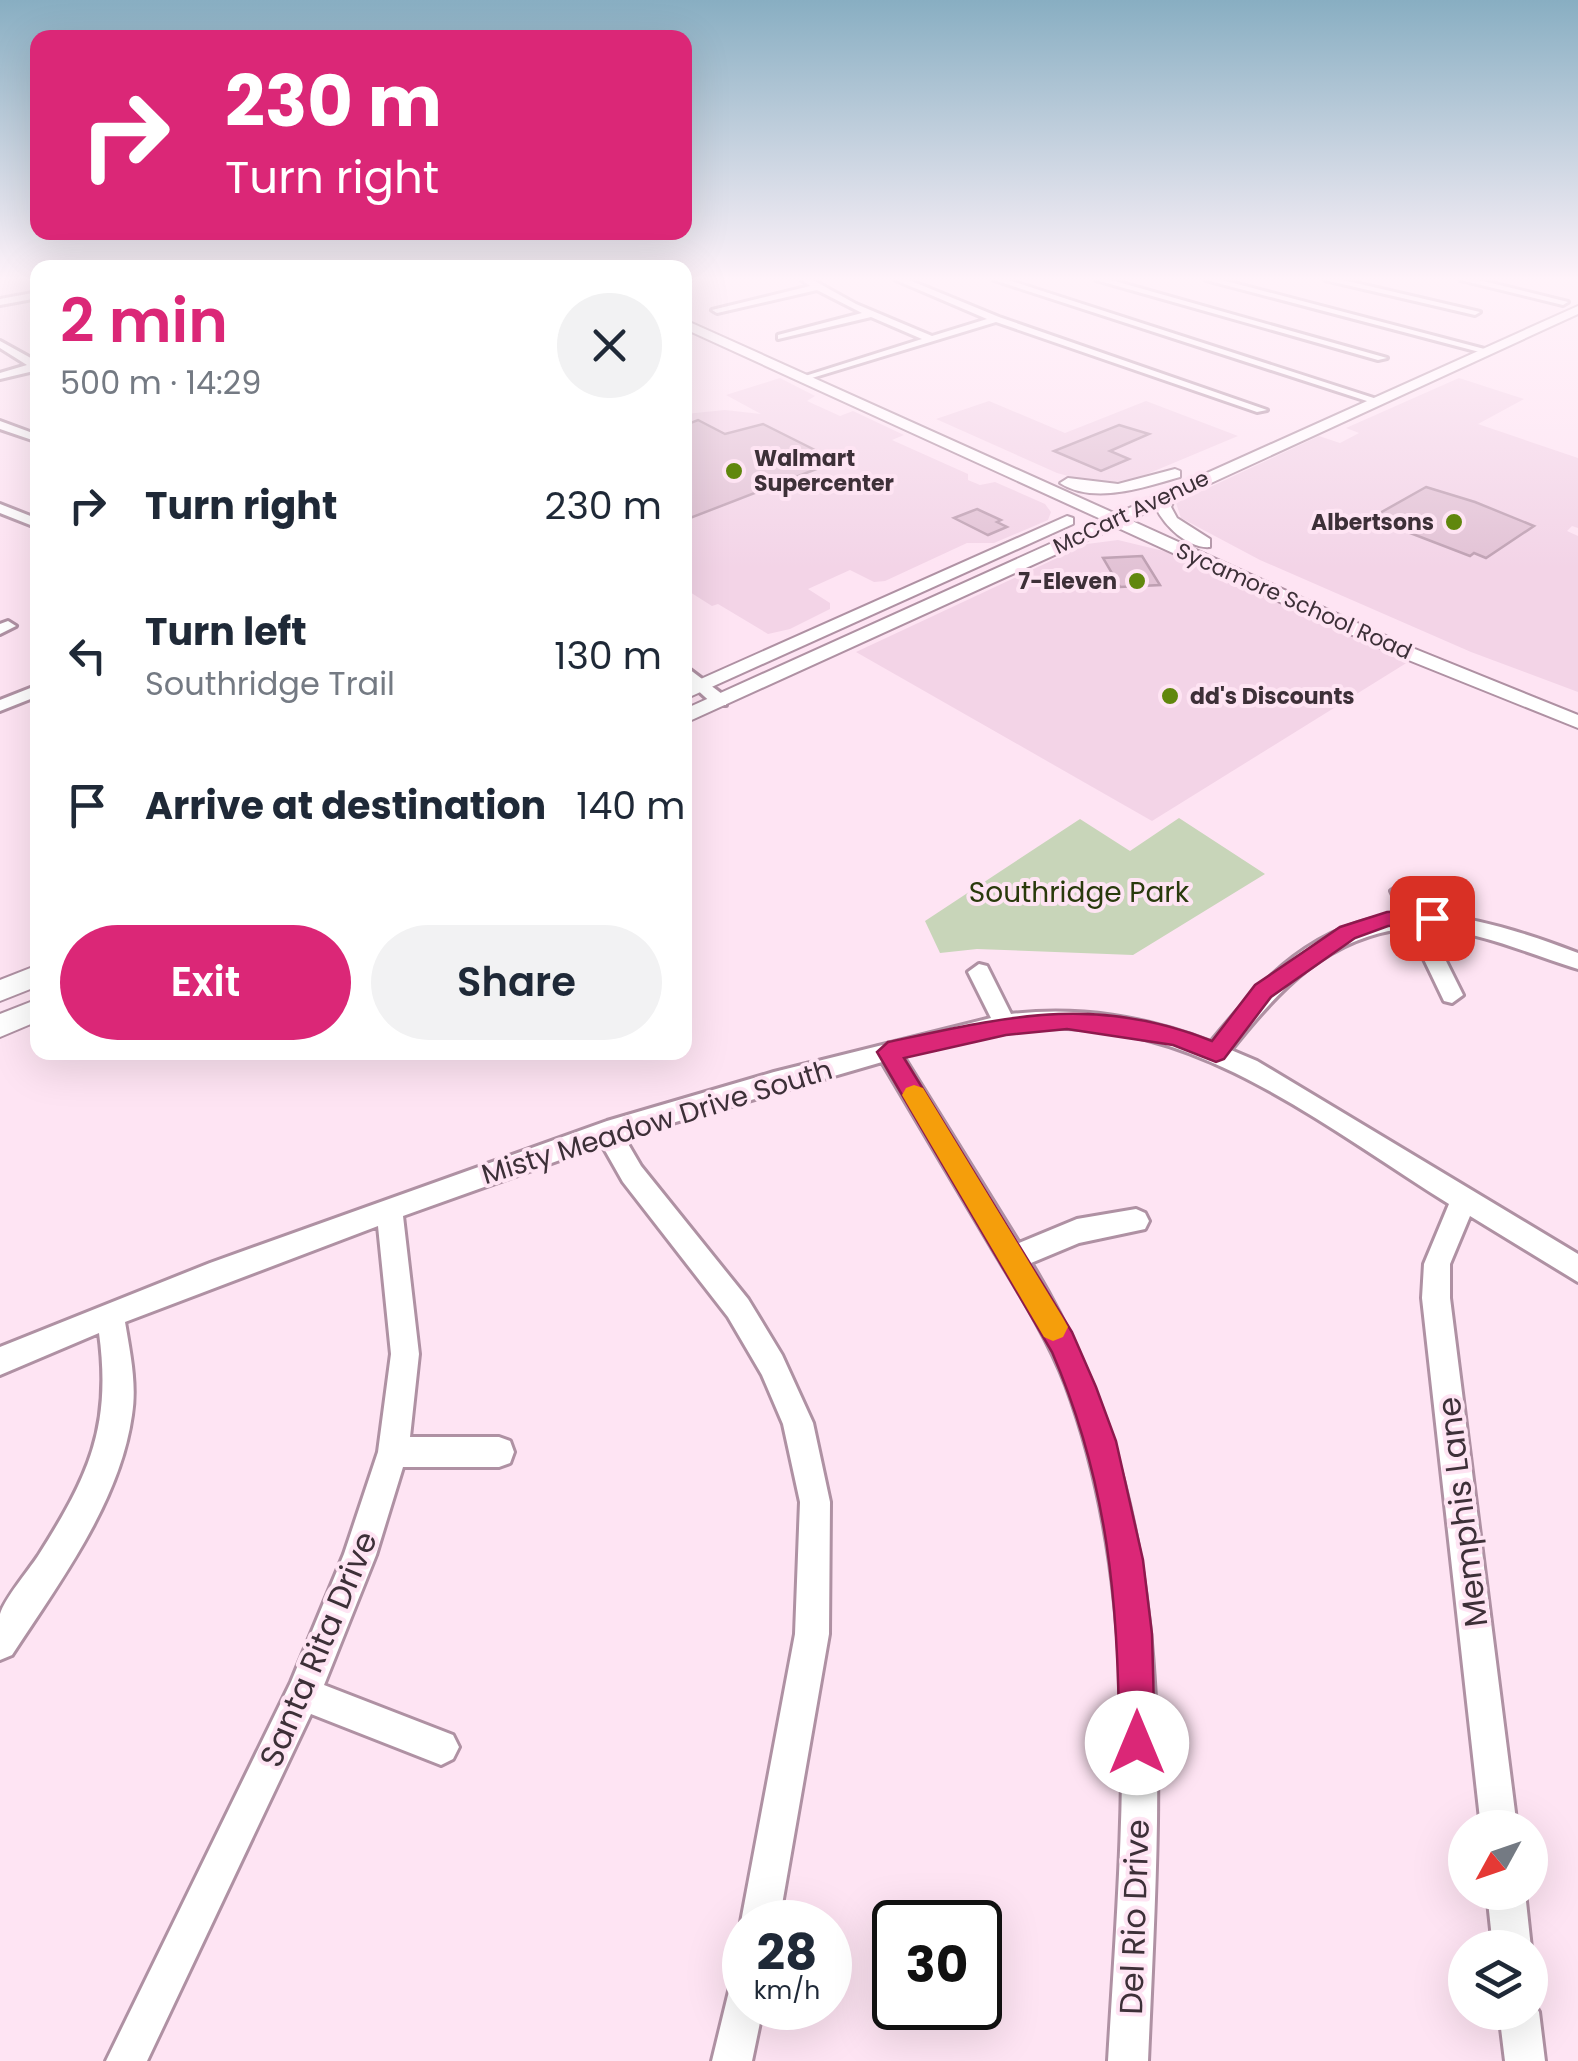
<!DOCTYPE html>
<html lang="en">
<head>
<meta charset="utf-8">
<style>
  :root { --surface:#fff; --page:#f2f2f3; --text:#1f2937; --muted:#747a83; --accent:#db2777 }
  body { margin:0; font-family:Poppins,sans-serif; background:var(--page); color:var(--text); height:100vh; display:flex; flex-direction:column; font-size:38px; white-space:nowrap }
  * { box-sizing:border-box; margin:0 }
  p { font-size:32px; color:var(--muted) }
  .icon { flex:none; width:55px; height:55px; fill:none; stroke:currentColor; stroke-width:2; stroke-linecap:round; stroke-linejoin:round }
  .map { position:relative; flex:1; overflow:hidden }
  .side { position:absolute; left:30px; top:260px; width:662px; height:800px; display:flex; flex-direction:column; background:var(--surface); border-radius:20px; box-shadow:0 10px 40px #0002 }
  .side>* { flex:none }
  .top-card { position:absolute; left:30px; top:30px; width:662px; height:210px; border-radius:20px; box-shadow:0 10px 40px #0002; background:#db2777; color:#fff; overflow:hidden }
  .needle { width:65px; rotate:230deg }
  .controls { position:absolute; left:1448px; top:1810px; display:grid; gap:20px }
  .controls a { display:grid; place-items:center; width:100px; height:100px; border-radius:50%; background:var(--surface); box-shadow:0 10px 40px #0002; font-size:50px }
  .speed { position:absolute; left:722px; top:1900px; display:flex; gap:20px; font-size:50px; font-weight:700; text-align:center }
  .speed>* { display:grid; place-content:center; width:130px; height:130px; border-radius:50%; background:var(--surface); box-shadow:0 10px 40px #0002; line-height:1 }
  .speed small { font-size:25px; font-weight:400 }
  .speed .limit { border:5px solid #111; border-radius:15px; background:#fff; color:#111 }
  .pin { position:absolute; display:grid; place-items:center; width:85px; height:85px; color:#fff; margin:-42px; border-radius:20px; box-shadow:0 5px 15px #0006 }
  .me { position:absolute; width:110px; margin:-55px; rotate:0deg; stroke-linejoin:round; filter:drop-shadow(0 0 8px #0008) }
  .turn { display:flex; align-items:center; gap:35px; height:210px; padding:0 30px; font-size:45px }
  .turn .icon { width:130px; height:130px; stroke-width:2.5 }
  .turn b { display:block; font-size:70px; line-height:85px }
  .round { display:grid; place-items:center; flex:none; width:105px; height:105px; border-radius:52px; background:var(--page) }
  .overview { display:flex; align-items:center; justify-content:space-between; height:170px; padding:0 30px }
  h1 { font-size:60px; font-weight:600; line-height:75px; color:var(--accent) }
  .primary-button { display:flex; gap:20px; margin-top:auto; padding:20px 30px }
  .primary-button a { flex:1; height:115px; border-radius:60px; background:var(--accent); color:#fff; font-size:40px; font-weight:600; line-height:115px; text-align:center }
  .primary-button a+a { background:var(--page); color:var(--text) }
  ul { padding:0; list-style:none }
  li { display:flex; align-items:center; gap:30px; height:150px; padding:0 30px }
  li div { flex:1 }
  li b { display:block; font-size:38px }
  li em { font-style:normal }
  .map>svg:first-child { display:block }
  .built { fill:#f3d4e7 }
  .green { fill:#c8d5b9 }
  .building { fill:#e2c2d5; stroke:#bea0b2; stroke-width:2.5 }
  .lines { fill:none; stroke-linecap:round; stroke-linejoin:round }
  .minor-casing { stroke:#af91a3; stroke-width:6 }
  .major-casing { stroke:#af91a3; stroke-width:4 }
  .minor { fill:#fff; fill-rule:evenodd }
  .major { fill:#fff; fill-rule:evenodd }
  .route { fill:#db2777; stroke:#8e194d; stroke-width:2.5 }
  .slow { fill:#f59e0b }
  .poi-dot { fill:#60870d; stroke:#fee4f3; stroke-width:4 }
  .labels { text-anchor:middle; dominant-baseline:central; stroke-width:8; stroke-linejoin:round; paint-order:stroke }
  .far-poi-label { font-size:22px; font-weight:bold; fill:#3d3038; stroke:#fee4f3; text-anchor:start }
  .far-street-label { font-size:22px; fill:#3d3038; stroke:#fee4f3 }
  .park-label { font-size:28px; fill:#293a0c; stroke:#fee4f3 }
  .street-label { font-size:28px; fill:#3d3038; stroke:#fee4f3 }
  .near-street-label { font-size:32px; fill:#3d3038; stroke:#fee4f3 }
</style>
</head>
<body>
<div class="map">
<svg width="1578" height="2061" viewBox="0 0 1578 2061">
  <rect width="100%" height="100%" fill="#fee4f3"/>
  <g class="built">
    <path d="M780,378L815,396L807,401L840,416L853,411L904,435L892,440L968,474V480L980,485L995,482L1045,504L1051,512L1048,520L994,543H967L885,581L874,582L850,570L808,589L830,603V609L790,629L768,634L718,604L712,606L685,589V414L725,410L761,414L726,395Z"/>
    <path d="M1459,378L1524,399L1478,424L1578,458V528L1572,526L1567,531L1578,536V692L1471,652L1260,560L1181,518L1176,503L1319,436L1340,443L1359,433L1346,428Z"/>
    <path d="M989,401L1065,433L1146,401L1238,436L1140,477L1100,485L1057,473L936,419Z"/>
    <path d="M1118,540L1176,554L1408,662L1152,821L856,652L1087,544Z"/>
  </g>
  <path class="green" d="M1179,818L1265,874L1133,955L977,949L940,953L925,921L1080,819L1130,851Z"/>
  <g class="building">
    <path d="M698,420L725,434L763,424L837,461L685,520V425Z"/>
    <path d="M1119,425L1149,434L1110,451L1129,459L1101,471L1054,451Z"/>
    <path d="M1426,487L1475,502L1534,526L1486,558L1474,553L1470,556L1371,518Z"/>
    <path d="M977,509L1001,520L997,522L1007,527L988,535L954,518Z"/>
    <path d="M1142,556L1160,585L1120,587L1103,558Z"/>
  </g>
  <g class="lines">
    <g class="minor-casing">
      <g id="minor">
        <path d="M685,280H692L685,284Z"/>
        <path d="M802,280H813L856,304L932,336L987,319L896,280H909L999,317L1267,410L1257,412L996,322L802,381V377L922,339L871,317L778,339V335L862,313L817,290L717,313L712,310L810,286Z"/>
        <path d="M994,280H1008L1383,401L1373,403Z"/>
        <path d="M1096,280H1111L1387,358L1378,360Z"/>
        <path d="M1206,280H1222L1492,351L1487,354Z"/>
        <path d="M1325,280H1343L1480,312L1475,315Z"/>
        <path d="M1461,280H1479L1568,302L1563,305Z"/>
        <path d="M38,292V298L0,305V299Z"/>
        <path d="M0,341L38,362V370L0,379V373L27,365L0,348Z"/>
        <path d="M0,421L38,435V442L0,429Z"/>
        <path d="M0,504L38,519V528L0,513Z"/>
        <path d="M8,621L16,626L0,634V624Z"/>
        <path d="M685,666L726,697V705H714L685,679Z"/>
        <path d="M38,685V696L0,711V700Z"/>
        <path d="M1401,884L1408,886L1421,912C1477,918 1526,933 1578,953V969C1527,953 1483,933 1429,927L1463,995L1452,1003L1444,1001L1409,928C1328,936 1279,989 1231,1050L1257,1061L1578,1254V1282L1470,1216L1450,1264V1298L1517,1828H1481L1422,1298L1424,1264L1449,1204C1333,1132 1208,1030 1067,1028C1011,1027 957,1042 903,1056L1019,1243L1077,1219L1136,1209L1145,1213L1149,1221L1145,1229L1079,1243L1031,1263C1185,1515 1160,1779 1148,2061H1108C1121,1837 1146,1600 1066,1385C1048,1338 1020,1294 994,1251C957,1188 920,1125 882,1062L624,1137L641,1166L748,1299L782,1355L813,1423L830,1502L829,1634L779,1922H745V1932L741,1922L795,1634L800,1502L783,1424L762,1375L728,1317L623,1182L602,1145L403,1216L419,1354L410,1437H499L510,1441L514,1452L510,1463L499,1467H403L376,1555L324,1685L453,1735L459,1747L453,1759L441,1765L311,1714L147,2061H106L291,1682L344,1554L378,1452L391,1354L378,1226L125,1322C130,1352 137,1384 132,1415C120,1502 59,1583 12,1655L0,1660C0,1646 0,1626 0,1614C5,1598 28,1571 38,1556C88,1477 112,1428 99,1333L0,1375V1347L210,1263L607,1121L774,1072L991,1018L968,972L979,964L987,966L1011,1014C1081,1006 1145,1017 1211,1042C1263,978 1316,922 1402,914L1391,891Z"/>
        <path d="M1487,1892H1525L1531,1948L1530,1951V1948H1493Z"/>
        <path d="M745,1977V2008H763L752,2061H712L731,1983Z"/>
        <path d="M1530,1997L1539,2012L1545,2061H1505L1499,2012H1530Z"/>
      </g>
    </g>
    <g class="major-casing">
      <g id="major">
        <path d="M1578,306V314L1174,500L1171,507L1177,518L1210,539V547C1189,549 1165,527 1156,508L1130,520L1410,647L1578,715V728L1396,655L1116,527L685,723V709L1103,520L685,329V320L1116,514Z"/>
        <path d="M1175,469L1180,471V477C1145,487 1094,505 1060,483L1068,478L1118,484Z"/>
        <path d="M1067,516L1073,518V524L685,699V686Z"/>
        <path d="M38,965V986L0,1001V980Z"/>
        <path d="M38,999V1021L0,1037V1014Z"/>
      </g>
    </g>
    <use href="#minor" class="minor"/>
    <use href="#major" class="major"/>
  </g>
  <linearGradient id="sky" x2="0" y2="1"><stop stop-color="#88aec2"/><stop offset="0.49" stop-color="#fff3fa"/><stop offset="1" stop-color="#fff3fa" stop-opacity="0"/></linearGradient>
  <rect width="1578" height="569" fill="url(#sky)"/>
  <path class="route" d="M1432,910L1439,912L1442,918L1439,923L1388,926L1355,938L1271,997L1224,1059L1216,1062L1173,1045L1067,1029L1006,1035L904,1058L1072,1332L1096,1387L1116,1441L1143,1560L1152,1634L1155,1743L1149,1756L1137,1761L1124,1756L1119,1743C1119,1604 1108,1482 1052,1352L877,1052L888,1042C1006,1017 1095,994 1212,1041L1255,985L1340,927L1387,912Z"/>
  <path class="slow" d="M914,1085L923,1088L1063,1318L1068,1327L1063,1337L1053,1341L1044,1337L906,1102L902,1095L906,1088Z"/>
  <g class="poi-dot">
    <circle cx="734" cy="471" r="10"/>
    <circle cx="1454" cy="522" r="10"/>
    <circle cx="1137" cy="581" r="10"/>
    <circle cx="1170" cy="696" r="10"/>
  </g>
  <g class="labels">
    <g class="far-poi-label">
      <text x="754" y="458">Walmart<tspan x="754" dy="25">Supercenter</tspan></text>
      <text x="1434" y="522" text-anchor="end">Albertsons</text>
      <text x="1117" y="581" text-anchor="end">7-Eleven</text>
      <text x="1190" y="696">dd's Discounts</text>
    </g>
    <g class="far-street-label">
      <text transform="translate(1131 512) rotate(-25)">McCart Avenue</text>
      <text transform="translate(1294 601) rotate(24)">Sycamore School Road</text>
    </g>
    <g class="park-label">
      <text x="1079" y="892">Southridge Park</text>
    </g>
    <g class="street-label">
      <text transform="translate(657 1122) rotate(-17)">Misty Meadow Drive South</text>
    </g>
    <g class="near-street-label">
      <text transform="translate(1462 1512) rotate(-97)">Memphis Lane</text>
      <text transform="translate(318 1649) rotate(-67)">Santa Rita Drive</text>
      <text transform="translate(1134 1917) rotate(-88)">Del Rio Drive</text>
    </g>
  </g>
</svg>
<div class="controls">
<a><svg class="needle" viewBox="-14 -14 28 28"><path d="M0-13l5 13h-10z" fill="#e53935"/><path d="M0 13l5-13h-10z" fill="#747a83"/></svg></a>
<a><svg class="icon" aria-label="layers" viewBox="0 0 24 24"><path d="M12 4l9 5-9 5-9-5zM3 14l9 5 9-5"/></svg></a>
</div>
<div class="speed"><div>28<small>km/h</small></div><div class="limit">30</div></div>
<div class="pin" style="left:1432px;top:918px;background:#d93025"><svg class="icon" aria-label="arrive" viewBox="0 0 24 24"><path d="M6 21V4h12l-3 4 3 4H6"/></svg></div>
<svg class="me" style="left:1137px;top:1743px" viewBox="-20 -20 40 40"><circle r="19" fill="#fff"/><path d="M0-13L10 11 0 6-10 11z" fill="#db2777"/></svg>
<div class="top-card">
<div class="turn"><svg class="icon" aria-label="right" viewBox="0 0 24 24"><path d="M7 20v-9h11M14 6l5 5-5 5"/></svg><div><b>230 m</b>Turn right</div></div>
</div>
<section class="side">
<div class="overview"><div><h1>2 min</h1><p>500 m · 14:29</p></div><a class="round"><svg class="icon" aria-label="close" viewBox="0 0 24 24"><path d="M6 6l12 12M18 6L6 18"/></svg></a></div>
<ul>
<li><svg class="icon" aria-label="right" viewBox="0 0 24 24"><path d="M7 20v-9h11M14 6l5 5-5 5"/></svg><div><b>Turn right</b></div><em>230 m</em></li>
<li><svg class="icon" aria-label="left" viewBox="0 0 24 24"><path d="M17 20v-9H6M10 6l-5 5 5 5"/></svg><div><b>Turn left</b><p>Southridge Trail</p></div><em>130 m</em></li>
<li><svg class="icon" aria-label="arrive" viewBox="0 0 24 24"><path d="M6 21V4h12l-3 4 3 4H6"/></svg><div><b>Arrive at destination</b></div><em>140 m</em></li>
</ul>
<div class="primary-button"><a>Exit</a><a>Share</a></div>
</section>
</div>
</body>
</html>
